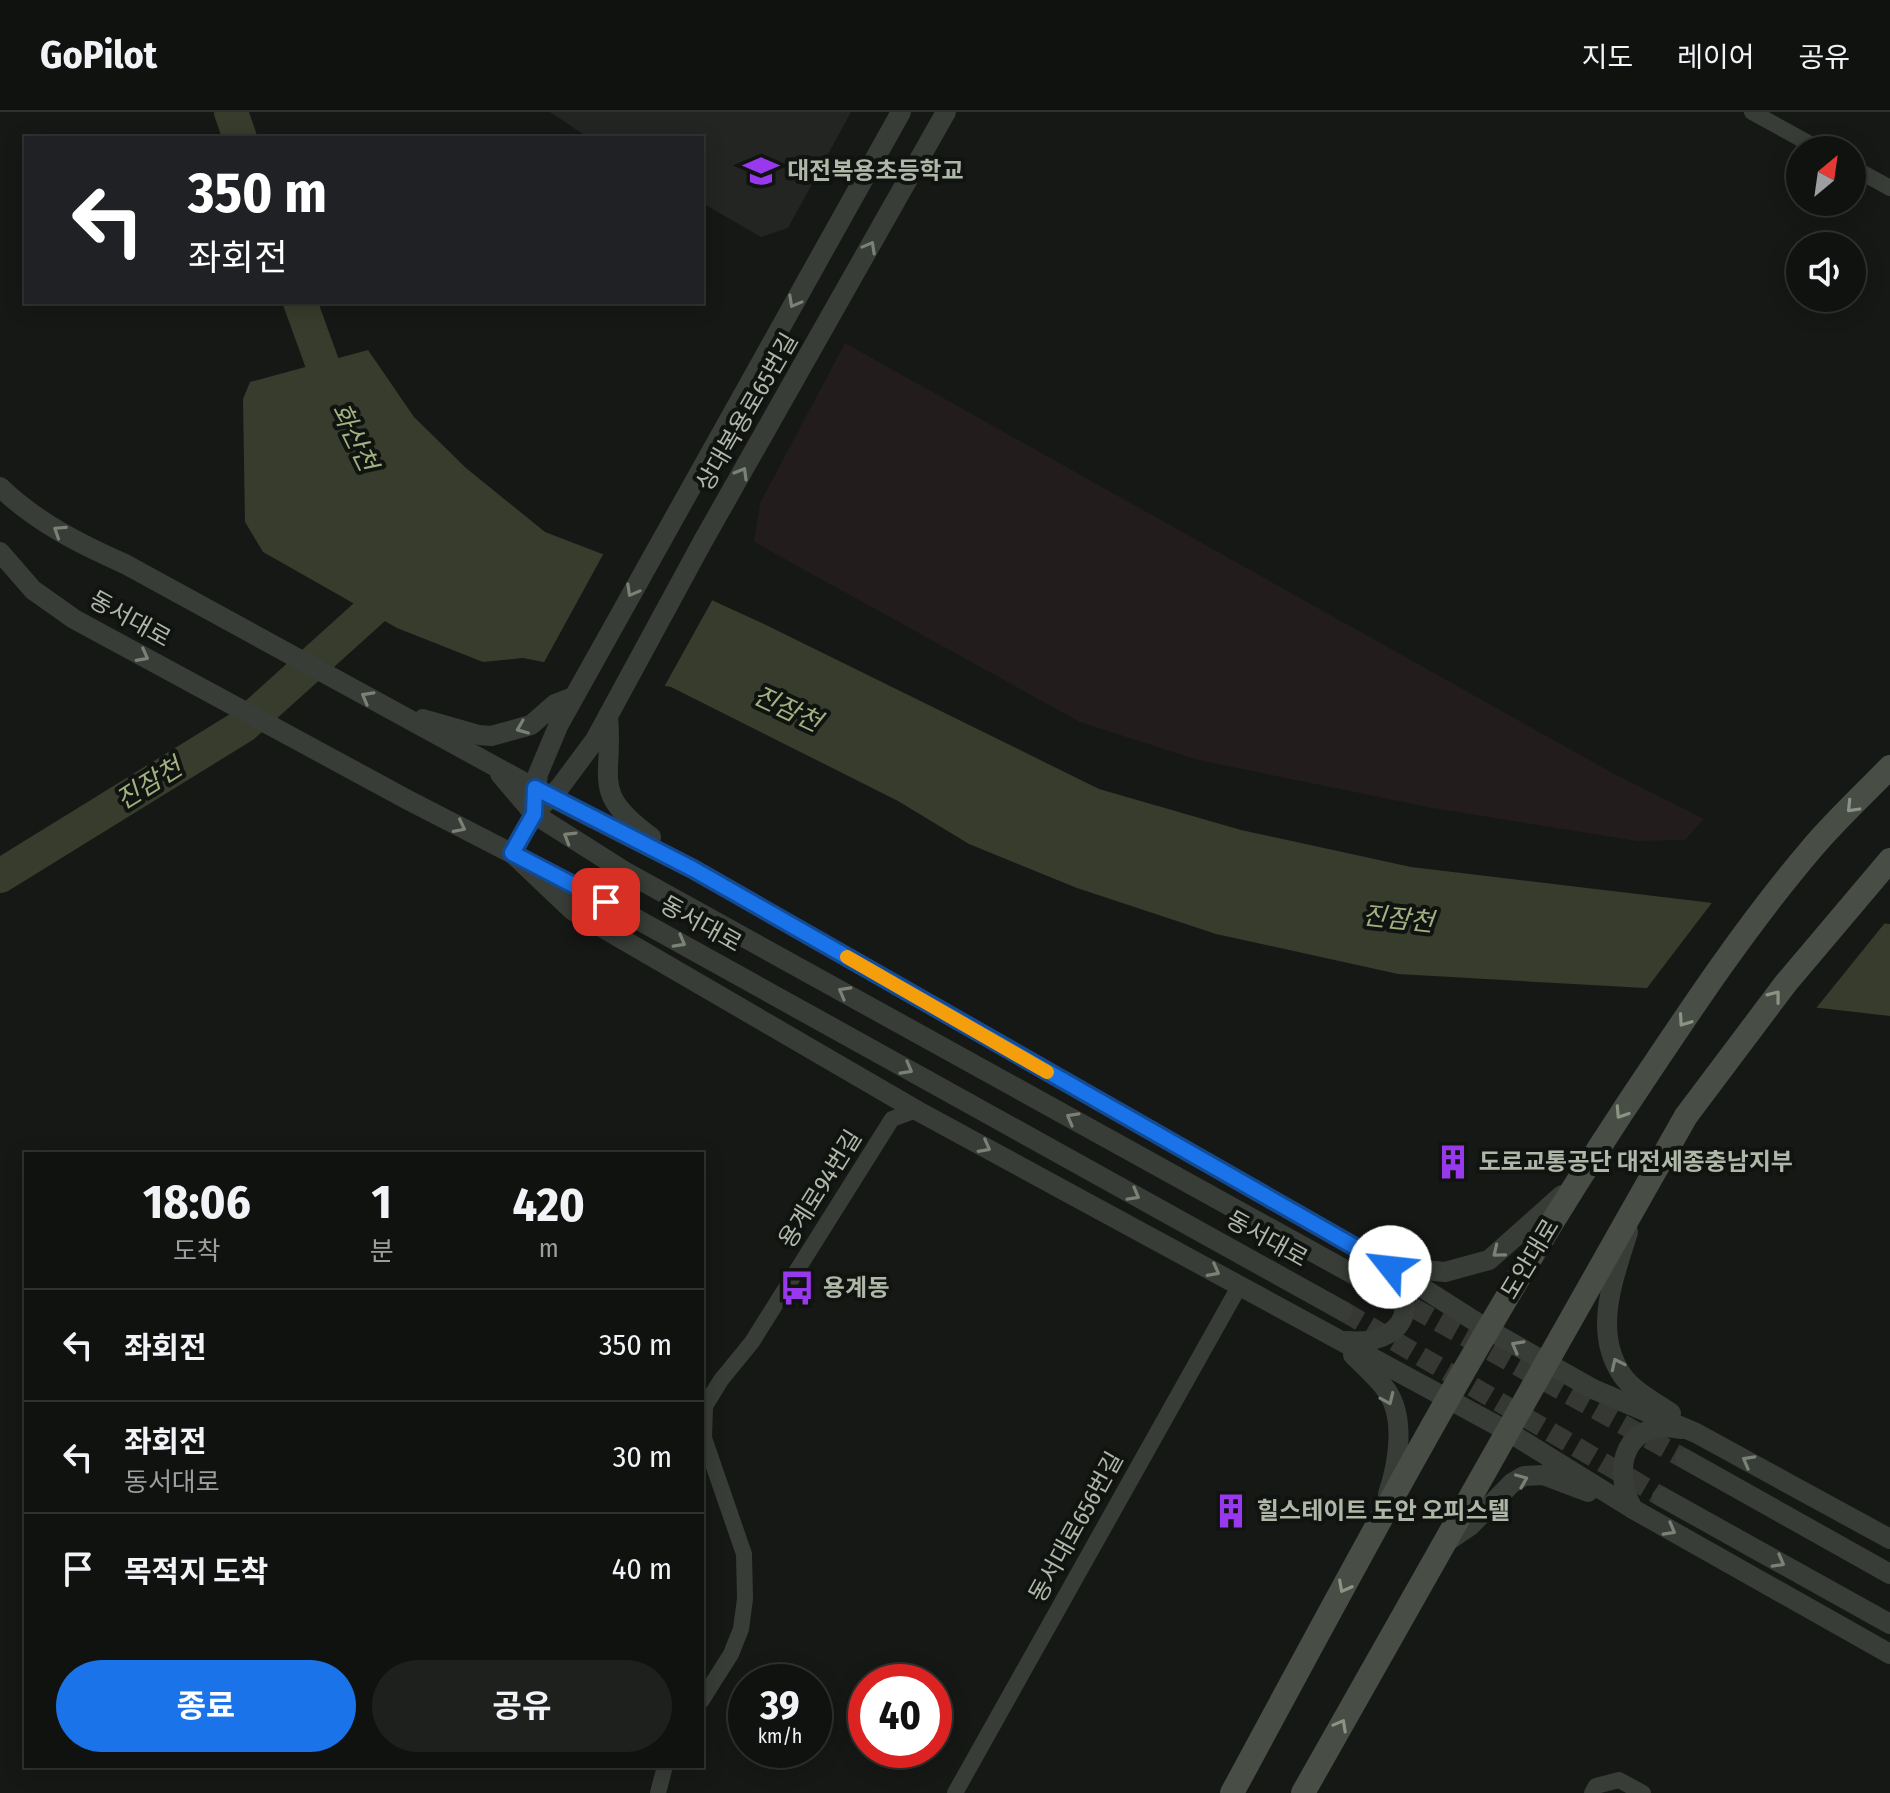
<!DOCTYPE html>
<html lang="ko">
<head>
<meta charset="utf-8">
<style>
  :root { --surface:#101210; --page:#1e201e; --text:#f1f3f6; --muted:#9c9e9f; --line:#303230; --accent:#1a73e8 }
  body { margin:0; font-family:"Fira Sans Condensed","Noto Sans KR",sans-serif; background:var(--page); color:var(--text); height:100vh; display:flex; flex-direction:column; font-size:30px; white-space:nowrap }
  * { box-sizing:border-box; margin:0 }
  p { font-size:26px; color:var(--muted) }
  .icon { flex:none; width:44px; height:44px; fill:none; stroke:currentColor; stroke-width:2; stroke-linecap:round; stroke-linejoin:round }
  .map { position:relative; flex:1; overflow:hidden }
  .panel { position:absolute; left:24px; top:1040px; width:680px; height:616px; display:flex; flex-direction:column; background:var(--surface); border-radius:0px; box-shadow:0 4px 20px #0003,0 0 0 2px var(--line) }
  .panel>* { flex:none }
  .top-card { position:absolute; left:24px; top:24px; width:680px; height:168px; border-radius:0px; box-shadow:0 4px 20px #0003,0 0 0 2px var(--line); background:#202124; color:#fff; overflow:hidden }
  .needle { width:52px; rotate:29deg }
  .tools { position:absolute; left:1786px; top:24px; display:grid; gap:16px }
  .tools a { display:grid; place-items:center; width:80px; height:80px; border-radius:50%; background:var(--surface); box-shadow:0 4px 20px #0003,0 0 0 2px var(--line); font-size:40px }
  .speed { position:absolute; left:728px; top:1552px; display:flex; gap:16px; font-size:40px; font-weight:700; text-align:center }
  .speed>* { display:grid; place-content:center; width:104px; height:104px; border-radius:50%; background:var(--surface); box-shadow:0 4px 20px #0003,0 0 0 2px var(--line); line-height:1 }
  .speed small { font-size:20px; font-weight:400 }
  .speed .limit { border:12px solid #d22; background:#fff; color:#111 }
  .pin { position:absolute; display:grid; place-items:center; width:68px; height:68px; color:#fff; margin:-34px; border-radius:16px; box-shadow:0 4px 12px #0006 }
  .me { position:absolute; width:88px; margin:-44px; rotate:299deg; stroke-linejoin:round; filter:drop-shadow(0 0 6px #0008) }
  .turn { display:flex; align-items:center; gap:28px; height:168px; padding:0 32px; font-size:36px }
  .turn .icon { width:104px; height:104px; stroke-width:2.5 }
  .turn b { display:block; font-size:56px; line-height:68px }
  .eta { display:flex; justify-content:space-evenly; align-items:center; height:136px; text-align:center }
  .eta b { font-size:48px; font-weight:700; line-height:56px }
  .action { display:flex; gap:16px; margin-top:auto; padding:16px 32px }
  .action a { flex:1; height:92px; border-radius:48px; background:var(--accent); color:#fff; font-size:32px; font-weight:700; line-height:92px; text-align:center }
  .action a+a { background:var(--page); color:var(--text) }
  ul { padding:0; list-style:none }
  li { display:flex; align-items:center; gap:24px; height:112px; padding:0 32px; border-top:2px solid var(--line) }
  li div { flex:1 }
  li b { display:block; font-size:30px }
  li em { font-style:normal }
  header { display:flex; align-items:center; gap:48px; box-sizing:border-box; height:112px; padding:0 40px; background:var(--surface); border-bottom:2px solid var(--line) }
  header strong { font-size:38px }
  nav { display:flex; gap:44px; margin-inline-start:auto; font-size:28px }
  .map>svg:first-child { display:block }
  .built { fill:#222522 }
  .green { fill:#231c1c }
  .water { fill:#373c2c }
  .pier { fill:#161816 }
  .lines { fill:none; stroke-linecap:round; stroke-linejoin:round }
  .river { stroke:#373c2c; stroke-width:34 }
  .tertiary-tunnel { stroke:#353833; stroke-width:20; stroke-dasharray:20 10; stroke-linecap:butt }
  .minor { stroke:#393d37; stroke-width:16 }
  .tertiary { stroke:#393d37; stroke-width:20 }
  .secondary { stroke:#484d45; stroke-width:24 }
  .oneway { stroke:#7a8175 }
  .oneway2 { stroke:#8b9385 }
  .route-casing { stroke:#114b97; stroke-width:20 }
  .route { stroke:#1a73e8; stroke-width:14 }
  .slow { stroke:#f59e0b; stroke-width:14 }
  .labels { text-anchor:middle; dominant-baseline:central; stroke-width:8; stroke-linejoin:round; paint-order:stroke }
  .poi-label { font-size:24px; font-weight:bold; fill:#afb8a8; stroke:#111311; text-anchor:start }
  .street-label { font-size:24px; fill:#afb8a8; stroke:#111311 }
  .water-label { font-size:26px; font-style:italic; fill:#a1b280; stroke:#111311 }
</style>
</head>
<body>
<header>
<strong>GoPilot</strong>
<nav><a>지도</a><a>레이어</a><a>공유</a></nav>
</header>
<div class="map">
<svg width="1890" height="1681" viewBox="0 0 1890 1681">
  <rect width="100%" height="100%" fill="#161816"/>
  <path class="built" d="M550,0H851L788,116L761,125L702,91V26H589Z"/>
  <path class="green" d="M845,231L1616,663L1704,707L1685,728L1637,729L1433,696L1198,648L1080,610L754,430L760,391Z"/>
  <path class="water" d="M368,238L414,305L466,356L545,420L657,463L766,513L1099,677L1241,718L1411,755L1890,812V904L1645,876L1398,862L1216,822L1077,776L969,732L898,689L671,575L523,546L483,550L397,516L263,440L245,410L243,287L250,270Z"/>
  <g class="pier">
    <path d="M605,439L658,459L714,485L663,577L542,554Z"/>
    <path d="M1714,788L1888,807L1813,900L1644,880Z"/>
  </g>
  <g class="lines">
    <g class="river">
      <path d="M231,0L240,26"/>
      <path d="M300,190L338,295"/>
      <path d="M0,764L243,614L405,468"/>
    </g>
    <g class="tertiary-tunnel">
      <path d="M1360,1166L1685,1347"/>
      <path d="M1343,1199L1662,1385"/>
    </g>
    <g class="minor">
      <path d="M1752,0L1821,38"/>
      <path d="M1852,55L1890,76"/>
      <path d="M702,1588L731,1542L741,1517L745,1487L744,1442L704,1326L705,1294L721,1268L752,1230L892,1007L916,998"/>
      <path d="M658,1681L665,1654"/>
      <path d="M955,1681L1240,1173"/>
      <path d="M1592,1681L1596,1674L1619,1668L1643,1681"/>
    </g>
    <g class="tertiary">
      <path d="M0,375C36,410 80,432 125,452L551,685L693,757L1390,1155L1487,1217L1593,1277L1696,1321L1890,1427"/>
      <path d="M0,440L33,478L74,507L408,688L606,790L1343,1199"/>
      <path d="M608,604C614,669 589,679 651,725"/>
      <path d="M423,607L479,623L491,624L531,613L555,592L573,585"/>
      <path d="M500,662L534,702L624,759L1360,1166"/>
      <path d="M535,686L538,662L559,612L901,0"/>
      <path d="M512,741L572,798L916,998L1507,1319L1633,1397L1890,1542"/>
      <path d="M512,741L534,702L560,675L595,628L703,429L946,0"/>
      <path d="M1628,1120C1614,1166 1592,1219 1622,1263C1632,1278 1656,1291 1671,1301"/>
      <path d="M1393,1155L1445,1160L1489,1148L1562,1083"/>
      <path d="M1346,1229C1375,1232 1411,1221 1404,1185C1401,1174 1395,1164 1390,1155"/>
      <path d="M1353,1243C1364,1254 1378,1266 1387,1279C1406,1307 1398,1352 1388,1382"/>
      <path d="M1685,1347L1890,1462"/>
      <path d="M1662,1385L1890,1512"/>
      <path d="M1633,1397C1610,1356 1626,1305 1681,1317"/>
      <path d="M1445,1431L1470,1414L1512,1371L1524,1364L1543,1363L1588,1380"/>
    </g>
    <g class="secondary">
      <path d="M1232,1681C1357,1450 1479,1218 1623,999C1683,909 1743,817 1813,735C1837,707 1865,681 1890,655"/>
      <path d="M1303,1681L1686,1004L1786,871L1890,748"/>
    </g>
  </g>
  <defs><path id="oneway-chevron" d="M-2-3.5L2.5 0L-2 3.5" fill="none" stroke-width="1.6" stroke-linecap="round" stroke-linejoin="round" transform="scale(2)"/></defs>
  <g class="oneway">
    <use href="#oneway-chevron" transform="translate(870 135) rotate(-61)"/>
    <use href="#oneway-chevron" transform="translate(794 190) rotate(119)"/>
    <use href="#oneway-chevron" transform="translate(742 361) rotate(-60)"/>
    <use href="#oneway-chevron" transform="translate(59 419) rotate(-147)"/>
    <use href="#oneway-chevron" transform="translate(632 479) rotate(119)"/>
    <use href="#oneway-chevron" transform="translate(143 544) rotate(28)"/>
    <use href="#oneway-chevron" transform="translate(367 585) rotate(-151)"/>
    <use href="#oneway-chevron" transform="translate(522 616) rotate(158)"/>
    <use href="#oneway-chevron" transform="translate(460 715) rotate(27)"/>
    <use href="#oneway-chevron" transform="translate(569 725) rotate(-149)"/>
    <use href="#oneway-chevron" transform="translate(680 830) rotate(29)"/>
    <use href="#oneway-chevron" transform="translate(844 880) rotate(-151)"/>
    <use href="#oneway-chevron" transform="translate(907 957) rotate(29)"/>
    <use href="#oneway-chevron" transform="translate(1072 1006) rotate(-151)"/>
    <use href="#oneway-chevron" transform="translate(985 1035) rotate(28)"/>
    <use href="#oneway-chevron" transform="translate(1134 1083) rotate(29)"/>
    <use href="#oneway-chevron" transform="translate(1498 1140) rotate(141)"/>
    <use href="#oneway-chevron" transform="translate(1214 1159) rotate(28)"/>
    <use href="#oneway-chevron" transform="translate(1517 1234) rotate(-151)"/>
    <use href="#oneway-chevron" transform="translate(1617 1252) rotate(-115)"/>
    <use href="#oneway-chevron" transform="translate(1388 1287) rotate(66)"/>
    <use href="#oneway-chevron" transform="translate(1748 1349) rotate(-151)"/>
    <use href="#oneway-chevron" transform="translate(1522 1368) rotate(-22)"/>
    <use href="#oneway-chevron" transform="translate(1670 1418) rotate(29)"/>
    <use href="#oneway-chevron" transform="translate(1779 1450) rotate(29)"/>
  </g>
  <g class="oneway2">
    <use href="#oneway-chevron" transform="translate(1852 695) rotate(134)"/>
    <use href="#oneway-chevron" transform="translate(1775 884) rotate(-52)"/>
    <use href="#oneway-chevron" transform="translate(1684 909) rotate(125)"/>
    <use href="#oneway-chevron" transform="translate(1621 1001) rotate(123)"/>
    <use href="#oneway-chevron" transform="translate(1344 1475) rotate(118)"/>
    <use href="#oneway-chevron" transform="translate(1341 1613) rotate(-61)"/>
  </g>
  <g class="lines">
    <g class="route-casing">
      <path id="route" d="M606,790L512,741L534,702L535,676L693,757L1390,1155"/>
    </g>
    <use href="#route" class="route"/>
    <path class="slow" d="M847,845L1047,960"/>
  </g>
  <defs>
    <g id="school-bare" transform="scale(2.76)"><path d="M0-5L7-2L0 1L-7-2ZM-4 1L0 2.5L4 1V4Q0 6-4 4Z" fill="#9939ed" stroke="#111311" stroke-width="2.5" paint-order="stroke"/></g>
    <g id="building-bare" transform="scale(2.76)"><path d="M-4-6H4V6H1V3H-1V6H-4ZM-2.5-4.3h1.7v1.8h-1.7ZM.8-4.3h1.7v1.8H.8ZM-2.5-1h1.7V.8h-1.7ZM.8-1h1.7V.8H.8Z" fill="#9939ed" stroke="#111311" stroke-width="2.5" paint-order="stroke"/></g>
    <g id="bus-bare" transform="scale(2.76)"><path d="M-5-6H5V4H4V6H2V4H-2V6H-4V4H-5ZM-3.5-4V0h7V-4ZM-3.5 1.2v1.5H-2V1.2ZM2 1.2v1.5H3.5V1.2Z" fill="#9939ed" stroke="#111311" stroke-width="2.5" paint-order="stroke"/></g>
  </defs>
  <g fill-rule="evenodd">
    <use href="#school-bare" x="761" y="59"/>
    <use href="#building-bare" x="1453" y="1050"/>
    <use href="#bus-bare" x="797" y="1176"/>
    <use href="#building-bare" x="1231" y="1399"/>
  </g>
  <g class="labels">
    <g class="poi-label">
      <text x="787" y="59">대전복용초등학교</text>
      <text x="1479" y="1050">도로교통공단 대전세종충남지부</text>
      <text x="823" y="1176">용계동</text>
      <text x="1257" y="1399">힐스테이트 도안 오피스텔</text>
    </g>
    <g class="street-label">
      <text transform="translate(747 300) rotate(-60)">상대복용로65번길</text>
      <text transform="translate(130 507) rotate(29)">동서대로</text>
      <text transform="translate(701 812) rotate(29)">동서대로</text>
      <text transform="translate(820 1077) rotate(-58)">용계로94번길</text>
      <text transform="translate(1267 1127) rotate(29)">동서대로</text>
      <text transform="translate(1530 1147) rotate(-59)">도안대로</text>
      <text transform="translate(1076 1415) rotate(-61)">동서대로656번길</text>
    </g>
    <g class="water-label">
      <text transform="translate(354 325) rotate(64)">화산천</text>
      <text transform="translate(787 597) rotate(25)">진잠천</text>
      <text transform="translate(149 672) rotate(-32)">진잠천</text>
      <text transform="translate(1398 807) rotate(6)">진잠천</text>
    </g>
  </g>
</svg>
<div class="tools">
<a><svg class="needle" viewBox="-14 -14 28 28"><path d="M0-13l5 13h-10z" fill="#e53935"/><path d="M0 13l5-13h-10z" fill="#9c9e9f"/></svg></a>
<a><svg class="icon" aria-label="sound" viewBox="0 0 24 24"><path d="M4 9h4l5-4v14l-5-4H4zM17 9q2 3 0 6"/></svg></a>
</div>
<div class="speed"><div>39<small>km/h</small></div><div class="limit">40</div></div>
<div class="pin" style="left:606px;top:790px;background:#d93025"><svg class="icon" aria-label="arrive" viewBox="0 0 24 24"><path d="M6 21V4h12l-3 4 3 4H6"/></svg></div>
<svg class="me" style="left:1390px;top:1155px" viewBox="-20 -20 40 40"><circle r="19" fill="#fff"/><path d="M0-13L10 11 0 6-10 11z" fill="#1a73e8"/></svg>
<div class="top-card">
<div class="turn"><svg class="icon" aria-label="left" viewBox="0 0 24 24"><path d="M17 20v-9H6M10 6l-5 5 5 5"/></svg><div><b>350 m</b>좌회전</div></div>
</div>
<section class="panel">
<div class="eta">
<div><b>18:06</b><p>도착</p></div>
<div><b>1</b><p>분</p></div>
<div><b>420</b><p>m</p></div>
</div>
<ul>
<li><svg class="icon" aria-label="left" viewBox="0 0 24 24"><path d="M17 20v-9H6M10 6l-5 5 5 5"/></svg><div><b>좌회전</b></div><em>350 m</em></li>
<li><svg class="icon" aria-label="left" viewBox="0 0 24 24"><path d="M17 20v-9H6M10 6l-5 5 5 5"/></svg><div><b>좌회전</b><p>동서대로</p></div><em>30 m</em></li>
<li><svg class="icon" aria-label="arrive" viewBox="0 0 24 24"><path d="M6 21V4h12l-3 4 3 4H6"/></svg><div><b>목적지 도착</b></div><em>40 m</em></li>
</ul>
<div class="action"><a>종료</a><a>공유</a></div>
</section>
</div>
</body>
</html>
